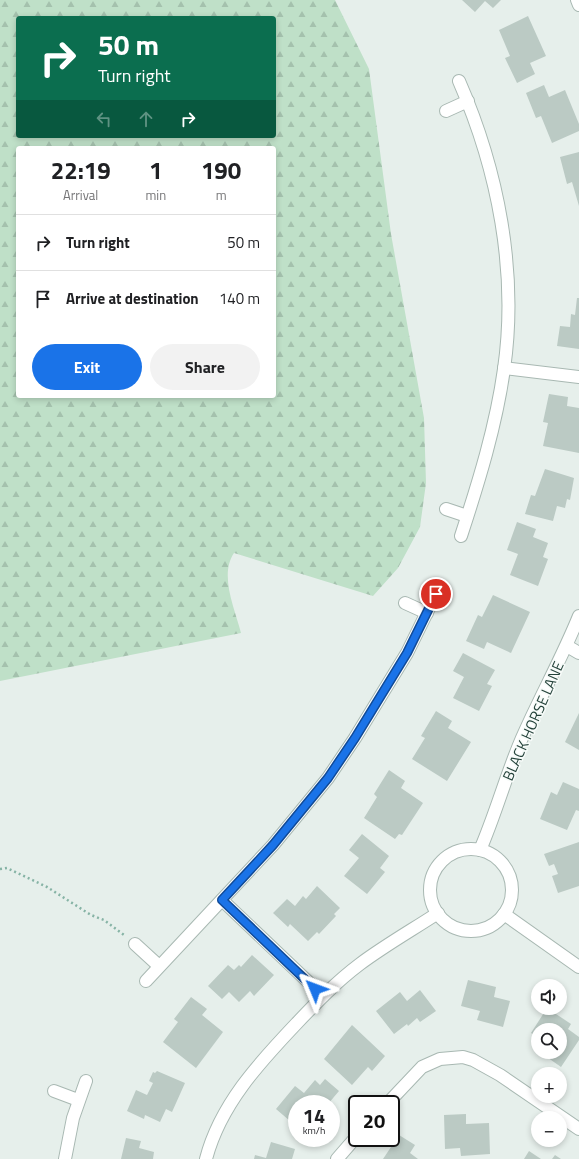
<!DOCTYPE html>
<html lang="en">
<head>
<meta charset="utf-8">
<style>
  :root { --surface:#fff; --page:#f2f2f2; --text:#202124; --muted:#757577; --line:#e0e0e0; --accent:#1a73e8 }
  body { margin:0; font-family:"Titillium Web",sans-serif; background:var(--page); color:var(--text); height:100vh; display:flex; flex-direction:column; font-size:15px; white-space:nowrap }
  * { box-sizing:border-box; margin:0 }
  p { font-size:13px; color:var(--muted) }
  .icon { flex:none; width:22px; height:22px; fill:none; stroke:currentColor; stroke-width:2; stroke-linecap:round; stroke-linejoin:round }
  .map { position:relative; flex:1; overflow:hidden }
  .panel { position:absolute; left:16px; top:146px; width:260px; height:252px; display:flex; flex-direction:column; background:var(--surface); border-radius:4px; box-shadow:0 2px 6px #0003 }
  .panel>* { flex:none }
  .hud { position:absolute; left:16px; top:16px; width:260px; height:122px; border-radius:4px; box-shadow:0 2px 6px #0003; background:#0b6e4f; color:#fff; overflow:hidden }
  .controls { position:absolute; left:531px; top:979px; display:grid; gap:8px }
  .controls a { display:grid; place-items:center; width:36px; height:36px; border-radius:50%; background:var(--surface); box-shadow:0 2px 6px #0003; font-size:20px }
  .speed { position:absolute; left:288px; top:1095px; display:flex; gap:8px; font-size:20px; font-weight:700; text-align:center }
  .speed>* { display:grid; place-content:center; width:52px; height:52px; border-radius:50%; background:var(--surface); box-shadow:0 2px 6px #0003; line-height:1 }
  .speed small { font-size:10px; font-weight:400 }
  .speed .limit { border:2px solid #111; border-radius:6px; background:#fff; color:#111 }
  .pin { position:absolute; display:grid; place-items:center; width:34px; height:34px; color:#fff; margin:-17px; border:2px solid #fff; border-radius:50%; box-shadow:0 1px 4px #0007 }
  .me { position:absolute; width:44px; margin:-22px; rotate:314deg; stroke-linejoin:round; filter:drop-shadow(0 0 3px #0008) }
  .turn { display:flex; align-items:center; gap:14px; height:84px; padding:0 16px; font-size:18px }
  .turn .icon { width:52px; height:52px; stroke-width:2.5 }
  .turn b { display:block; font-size:28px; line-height:34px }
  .lanes { display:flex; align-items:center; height:38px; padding:0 16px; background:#0003; justify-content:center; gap:20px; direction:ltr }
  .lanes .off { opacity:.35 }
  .eta { display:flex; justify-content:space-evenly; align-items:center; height:68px; text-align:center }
  .eta b { font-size:24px; font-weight:700; line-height:28px }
  .button { display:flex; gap:8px; margin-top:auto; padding:8px 16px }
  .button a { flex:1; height:46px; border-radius:24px; background:var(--accent); color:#fff; font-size:16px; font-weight:700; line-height:46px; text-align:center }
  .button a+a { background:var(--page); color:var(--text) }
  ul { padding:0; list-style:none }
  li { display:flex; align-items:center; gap:12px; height:56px; padding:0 16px; border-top:1px solid var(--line) }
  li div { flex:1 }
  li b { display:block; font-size:15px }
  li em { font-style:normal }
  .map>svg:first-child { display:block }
  .forest { fill:url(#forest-firs); fill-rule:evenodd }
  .building { fill:#bbcac4 }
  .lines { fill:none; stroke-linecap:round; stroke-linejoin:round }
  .minor-casing { stroke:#a8b8b2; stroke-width:14 }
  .path { stroke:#86b3a5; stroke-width:2.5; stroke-dasharray:2 3; stroke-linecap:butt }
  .minor { stroke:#fff; stroke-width:12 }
  .route-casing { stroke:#114b97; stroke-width:10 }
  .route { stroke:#1a73e8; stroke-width:7 }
  .labels { text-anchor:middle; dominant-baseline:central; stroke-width:3; stroke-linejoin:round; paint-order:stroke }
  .street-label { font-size:15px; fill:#24423a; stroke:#f7fbf9 }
</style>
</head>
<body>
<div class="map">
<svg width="579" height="1159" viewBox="0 0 579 1159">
  <defs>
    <pattern id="forest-firs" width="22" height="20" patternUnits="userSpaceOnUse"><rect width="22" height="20" fill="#bfe0c8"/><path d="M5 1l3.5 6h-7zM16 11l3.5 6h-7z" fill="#a4c1ad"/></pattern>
  </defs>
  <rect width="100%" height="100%" fill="#e6efeb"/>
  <path class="forest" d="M0,0H335L369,69L391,234L424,418L426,483L420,527L398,568L373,596L234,553C219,575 235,609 241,633L0,681ZM18,18H274V136H18ZM18,148H274V396H18Z"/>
  <g class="building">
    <path d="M462,0H501L493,8L485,1L475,12Z"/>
    <path d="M528,16L546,56L530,63L535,74L517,83L505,58L510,56L499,30Z"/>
    <path d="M544,85L549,97L565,90L579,124V131L552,143L541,116L536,118L526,93Z"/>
    <path d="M579,152V206L572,182L567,184L560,157Z"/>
    <path d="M577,298H579V349L557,346L560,326L570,327L571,314L575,315Z"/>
    <path d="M549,394L568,397L567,406L579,408V453L543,446L548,423L543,422Z"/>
    <path d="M545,469L574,478L570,500L567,499L565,508L557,506L553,521L525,514L531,495L535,496Z"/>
    <path d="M517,522L536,529L533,537L548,543L543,557L548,559L538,586L510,575L518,554L507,550Z"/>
    <path d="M493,595L530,612L511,653L487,642L484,649L466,641L478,615L482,617Z"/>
    <path d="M463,653L495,670L487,684L492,686L479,711L453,698L464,677L453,671Z"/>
    <path d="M436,711L452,721L448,728L471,742L447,781L412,759L425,738L421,736Z"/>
    <path d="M579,713V750L565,742Z"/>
    <path d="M389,770L405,781L401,788L423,803L402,835L399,834L395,839L364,818L377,797L374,794Z"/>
    <path d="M563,782L579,789V811L576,810L567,830L540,819L551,792L557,795Z"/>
    <path d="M362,834L389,856L380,868L385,872L367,894L344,876L359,858L349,850Z"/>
    <path d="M579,842V886L558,893L552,876L558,874L554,864L549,866L544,854Z"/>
    <path d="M317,886L340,908L334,914L336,916L319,934L317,932L308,941L290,924L288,927L273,913L287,899L295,906L303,896L306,899Z"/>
    <path d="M252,955L274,975L254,996L250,991L239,1002L229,992L222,999L208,986L228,965L234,970L239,965L241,967Z"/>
    <path d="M468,980L496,987L494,997L510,1001L503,1027L477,1020L480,1011L461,1006Z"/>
    <path d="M420,990L436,1011L420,1022L417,1018L408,1026L407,1024L394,1034L376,1011L400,992L407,1001Z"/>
    <path d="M191,997L207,1009L202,1015L223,1032L196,1068L163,1042L178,1022L174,1019Z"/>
    <path d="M547,1008L571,1024L568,1029L579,1037V1040L561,1067L544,1055L546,1052H560V1030H538V1038L531,1033Z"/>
    <path d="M352,1025L385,1056L372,1071L368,1067L352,1085L324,1059Z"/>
    <path d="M157,1071L185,1083L172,1112L166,1109L160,1122L145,1115L144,1119L127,1111L136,1090L147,1095L153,1083L149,1081L153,1072L155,1073Z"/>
    <path d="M325,1079L339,1091L328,1104H297V1127L276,1109L295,1086L304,1093L315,1080L320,1085Z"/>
    <path d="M466,1114V1124L489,1123L490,1154L461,1156L460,1148L445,1149L444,1115Z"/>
    <path d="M399,1135L415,1145L410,1153L418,1159H383Z"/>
    <path d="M126,1138L141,1141L139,1148L154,1152L153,1159H121Z"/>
    <path d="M271,1142L295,1149L292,1159H254L255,1155L266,1158Z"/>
    <path d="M529,1151L541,1159H524Z"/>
    <path d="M555,1155L561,1159H552Z"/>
  </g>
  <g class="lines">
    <g class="minor-casing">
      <g id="minor">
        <path d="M577,0L579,5"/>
        <path d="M459,81C498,170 518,272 504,369C496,426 479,481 461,536"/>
        <path d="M446,111L468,101"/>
        <path d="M504,368L579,377"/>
        <path d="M446,509L467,516"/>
        <path d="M405,603L427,613"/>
        <path d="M567,646L579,653"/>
        <circle cx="471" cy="890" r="41"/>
        <path d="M480,850C496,813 506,775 522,738C540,697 562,658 579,616"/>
        <path d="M222,900L323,996"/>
        <path d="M504,914L579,967"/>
        <path d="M135,944L159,966"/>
        <path d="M146,981L273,845L328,778L355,738L407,653L436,594"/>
        <path d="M54,1091L78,1100"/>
        <path d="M387,1104L422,1067L440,1059L463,1057L473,1060L500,1075L579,1129"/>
        <path d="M65,1159L73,1118L86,1081"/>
        <path d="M206,1159C220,1105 259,1063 296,1024C316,1003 336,982 360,964C384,946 412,930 438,913"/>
        <path d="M337,1159L357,1136"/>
      </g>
    </g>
    <path class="path" d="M0,869L7,868L47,887L91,915L104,920L124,935"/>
    <use href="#minor" class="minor"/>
  </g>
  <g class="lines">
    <g class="route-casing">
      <path id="route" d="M315,989L222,900L273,845L328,778L355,738L407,653L436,594"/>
    </g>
    <use href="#route" class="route"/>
  </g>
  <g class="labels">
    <g class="street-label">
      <text transform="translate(533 721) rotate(-66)">BLACK HORSE LANE</text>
    </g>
  </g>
</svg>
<div class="controls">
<a><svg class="icon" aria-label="sound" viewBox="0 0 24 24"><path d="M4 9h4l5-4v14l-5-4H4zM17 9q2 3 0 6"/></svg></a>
<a><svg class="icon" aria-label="search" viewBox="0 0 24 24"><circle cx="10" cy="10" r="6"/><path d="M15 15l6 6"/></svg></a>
<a>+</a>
<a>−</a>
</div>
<div class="speed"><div>14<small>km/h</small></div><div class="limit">20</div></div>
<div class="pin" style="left:436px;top:594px;background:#d93025"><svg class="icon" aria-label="arrive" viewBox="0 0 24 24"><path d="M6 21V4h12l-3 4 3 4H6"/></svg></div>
<svg class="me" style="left:315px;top:989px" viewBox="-20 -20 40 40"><path d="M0-17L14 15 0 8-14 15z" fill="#1a73e8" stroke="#fff" stroke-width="4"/></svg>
<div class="hud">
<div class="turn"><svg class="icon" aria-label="right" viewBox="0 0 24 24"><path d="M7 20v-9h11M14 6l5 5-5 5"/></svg><div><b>50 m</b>Turn right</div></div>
<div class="lanes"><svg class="icon off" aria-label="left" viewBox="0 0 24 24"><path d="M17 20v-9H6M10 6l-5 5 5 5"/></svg><svg class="icon off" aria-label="ahead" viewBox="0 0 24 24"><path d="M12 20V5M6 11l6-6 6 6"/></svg><svg class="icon" aria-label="right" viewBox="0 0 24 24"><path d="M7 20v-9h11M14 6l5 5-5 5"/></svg></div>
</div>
<section class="panel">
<div class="eta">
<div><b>22:19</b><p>Arrival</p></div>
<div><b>1</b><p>min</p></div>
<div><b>190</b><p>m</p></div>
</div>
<ul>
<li><svg class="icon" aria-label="right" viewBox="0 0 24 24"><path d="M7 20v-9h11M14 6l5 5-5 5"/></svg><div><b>Turn right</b></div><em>50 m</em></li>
<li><svg class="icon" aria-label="arrive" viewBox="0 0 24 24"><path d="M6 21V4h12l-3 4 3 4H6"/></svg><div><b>Arrive at destination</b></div><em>140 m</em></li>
</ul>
<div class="button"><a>Exit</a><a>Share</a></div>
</section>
</div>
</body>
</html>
